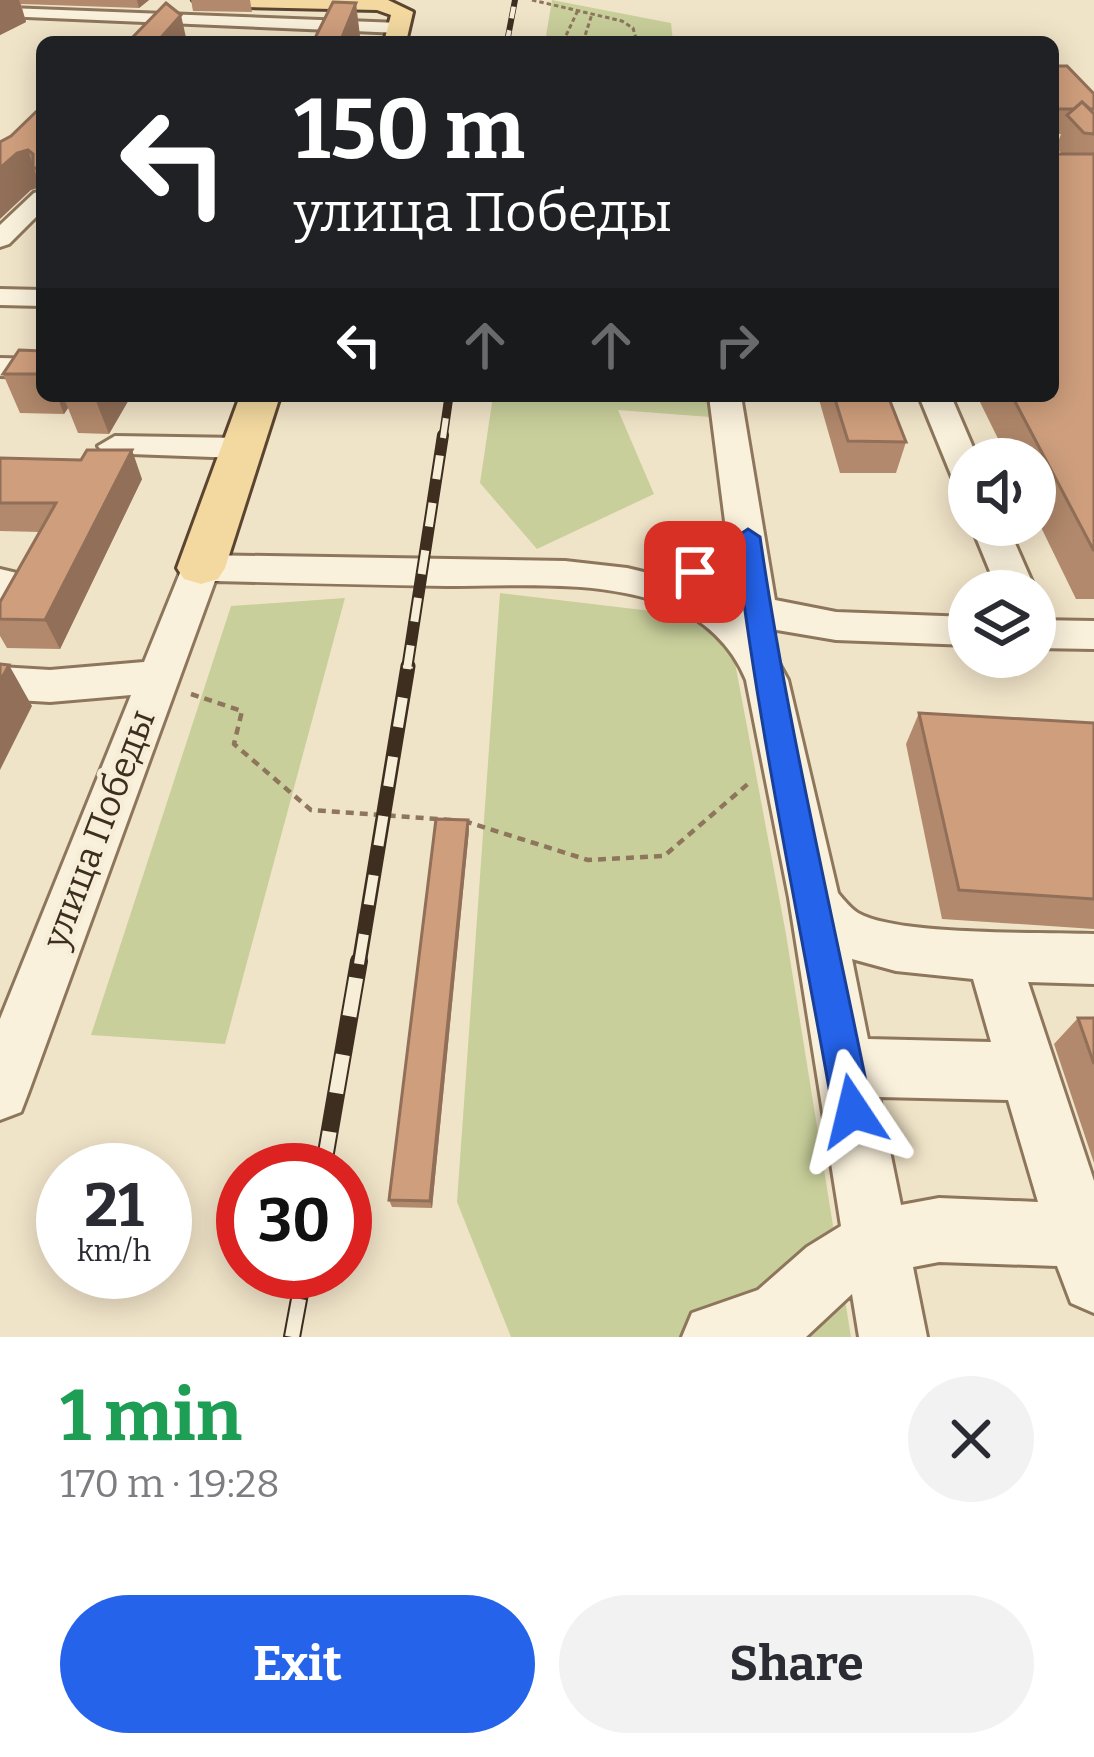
<!DOCTYPE html>
<html lang="en">
<head>
<meta charset="utf-8">
<style>
  :root { --surface:#fff; --page:#f2f2f3; --text:#2b2b33; --muted:#7c7c81; --accent:#2563eb }
  body { margin:0; font-family:Bitter,serif; background:var(--page); color:var(--text); height:100vh; display:flex; flex-direction:column; font-size:45px; white-space:nowrap }
  * { box-sizing:border-box; margin:0 }
  p { font-size:39px; color:var(--muted) }
  .icon { flex:none; width:66px; height:66px; fill:none; stroke:currentColor; stroke-width:2; stroke-linecap:round; stroke-linejoin:round }
  .map { position:relative; height:1337px; overflow:hidden }
  .panel { display:flex; flex-direction:column; background:var(--surface); flex:1 }
  .panel>* { flex:none }
  .banner { position:absolute; left:36px; top:36px; width:1023px; height:366px; border-radius:18px; box-shadow:0 6px 30px #0003; background:#202124; color:#fff; overflow:hidden }
  .controls { position:absolute; left:948px; top:438px; display:grid; gap:24px }
  .controls a { display:grid; place-items:center; width:108px; height:108px; border-radius:50%; background:var(--surface); box-shadow:0 6px 30px #0003; font-size:60px }
  .speed { position:absolute; left:36px; top:1143px; display:flex; gap:24px; font-size:60px; font-weight:700; text-align:center }
  .speed>* { display:grid; place-content:center; width:156px; height:156px; border-radius:50%; background:var(--surface); box-shadow:0 6px 30px #0003; line-height:1 }
  .speed small { font-size:30px; font-weight:400 }
  .speed .limit { border:18px solid #d22; background:#fff; color:#111 }
  .pin { position:absolute; display:grid; place-items:center; width:102px; height:102px; color:#fff; margin:-51px; border-radius:24px; box-shadow:0 6px 18px #0006 }
  .me { position:absolute; width:132px; margin:-66px; rotate:350deg; stroke-linejoin:round; filter:drop-shadow(0 0 9px #0008) }
  .turn { display:flex; align-items:center; gap:42px; height:252px; padding:0 60px; font-size:54px }
  .turn .icon { width:156px; height:156px; stroke-width:2.5 }
  .turn b { display:block; font-size:84px; line-height:102px }
  .lanes { display:flex; align-items:center; height:114px; padding:0 60px; background:#0003; justify-content:center; gap:60px; direction:ltr }
  .lanes .off { opacity:.35 }
  .round { display:grid; place-items:center; flex:none; width:126px; height:126px; border-radius:63px; background:var(--page) }
  .summary { display:flex; align-items:center; justify-content:space-between; height:204px; padding:0 60px }
  h1 { font-size:72px; font-weight:700; line-height:90px; color:#1e9e55 }
  .cta { display:flex; gap:24px; margin-top:auto; padding:24px 60px }
  .cta a { flex:1; height:138px; border-radius:72px; background:var(--accent); color:#fff; font-size:48px; font-weight:700; line-height:138px; text-align:center }
  .cta a+a { background:var(--page); color:var(--text) }
  .map>svg:first-child { display:block }
  .green { fill:#c9cf9b }
  .lines { fill:none; stroke-linecap:round; stroke-linejoin:round }
  .minor-casing { stroke:#8d765c; stroke-width:6 }
  .major-casing { stroke:#5b4430; stroke-width:6 }
  .path-far1 { stroke:#8d765c; stroke-width:3; stroke-dasharray:4.5 3; stroke-linecap:butt }
  .path { stroke:#8d765c; stroke-width:4.5; stroke-dasharray:8 6; stroke-linecap:butt }
  .minor { fill:#faf1dc; fill-rule:evenodd }
  .major { fill:#f3d9a0; fill-rule:evenodd }
  .rail-far4-casing { stroke:#3d2e20; stroke-width:6 }
  .rail-far3-casing { stroke:#3d2e20; stroke-width:9 }
  .rail-far2-casing { stroke:#3d2e20; stroke-width:12 }
  .rail-far1-casing { stroke:#3d2e20; stroke-width:15 }
  .rail-casing { stroke:#3d2e20; stroke-width:18 }
  .rail-far4 { stroke:#f7eed8; stroke-width:4.5; stroke-dasharray:12; stroke-linecap:butt }
  .rail-far3 { stroke:#f7eed8; stroke-width:6; stroke-dasharray:20; stroke-linecap:butt }
  .rail-far2 { stroke:#f7eed8; stroke-width:8; stroke-dasharray:24; stroke-linecap:butt }
  .rail-far1 { stroke:#f7eed8; stroke-width:10; stroke-dasharray:30; stroke-linecap:butt }
  .rail { stroke:#f7eed8; stroke-width:14; stroke-dasharray:39; stroke-linecap:butt }
  .wall { fill:#b2896c }
  .shaded-wall { fill:#916f58 }
  .building { fill:#cf9f7d; stroke:#916f58; stroke-width:3 }
  .route { fill:#2563eb; stroke:#184099; stroke-width:3 }
  .labels { text-anchor:middle; dominant-baseline:central; stroke-width:9; stroke-linejoin:round; paint-order:stroke }
  .street-label { font-size:36px; fill:#3d2e20; stroke:#f7eed8 }
</style>
</head>
<body>
<div class="map">
<svg width="1094" height="1337" viewBox="0 0 1094 1337">
  <rect width="100%" height="100%" fill="#f0e4c8"/>
  <g class="green">
    <path d="M552,0L671,23L673,42H545Z"/>
    <path d="M493,396H708L710,417L618,410L654,494L537,549L480,483Z"/>
    <path d="M500,593L727,620L786,934L851,1337H511L457,1202Z"/>
    <path d="M345,598L225,1044L91,1035L231,606Z"/>
  </g>
  <g class="lines">
    <g class="minor-casing">
      <g id="minor">
        <path d="M9,8L400,23L409,28L400,33L3,16L1,13Z"/>
        <path d="M42,191V211L9,244L0,247V225L34,193Z"/>
        <path d="M0,289L42,290V306L0,305Z"/>
        <path d="M0,358L42,359V377L0,376Z"/>
        <path d="M709,396H741L775,600L836,612L969,617V645L836,640L777,630L765,638L788,680L838,893C844,900 850,908 858,913C898,936 1043,932 1094,934V984L1028,982L1094,1181V1313L1071,1303L1057,1266L939,1262L913,1267L927,1337H859L852,1294L806,1337H682L692,1313L758,1290L807,1247L841,1226L789,898L746,680C732,645 703,618 668,605C599,579 520,586 447,586C370,585 293,583 215,581L29,1091L21,1112L0,1120V1019L131,695L50,702L0,699V667L50,670L144,662L182,568L188,559L201,555L565,561L627,568L681,581L696,576L733,584ZM852,959L896,971L973,979L991,1042L868,1039ZM879,1097L1008,1100L1038,1202L939,1198L901,1205Z"/>
        <path d="M919,396H951L978,459H969V487L957,484L952,477Z"/>
        <path d="M115,436L240,438L257,448L240,458L103,453L98,446Z"/>
        <path d="M971,525H1007L1036,591L1035,593L998,591Z"/>
        <path d="M0,569L21,574L26,583L14,604L0,608Z"/>
        <path d="M1035,620L1094,621V649L1035,648Z"/>
      </g>
    </g>
    <g class="major-casing">
      <g id="major">
        <path d="M193,0H388L413,12L406,42H384L391,15L377,10L203,6Z"/>
        <path d="M240,396H280L225,568L218,579L201,584L184,579L177,568Z"/>
      </g>
    </g>
    <g class="path-far1">
      <path d="M532,0L622,21L633,28L637,42"/>
      <path d="M563,42L578,10"/>
      <path d="M583,42L592,14"/>
    </g>
    <g class="path">
      <path d="M191,694L242,711L234,744L311,810L452,820"/>
      <path d="M464,821L588,860L664,856L749,783"/>
    </g>
    <use href="#minor" class="minor"/>
    <use href="#major" class="major"/>
    <g class="rail-far4-casing">
      <path id="rail-far4" d="M507,42L515,0"/>
    </g>
    <g class="rail-far3-casing">
      <path id="rail-far3" d="M443,438L449,396"/>
    </g>
    <g class="rail-far2-casing">
      <path id="rail-far2" d="M407,669L443,435"/>
    </g>
    <g class="rail-far1-casing">
      <path id="rail-far1" d="M359,964L408,666"/>
    </g>
    <g class="rail-casing">
      <g id="rail">
        <path d="M323,1170L359,961"/>
        <path d="M292,1337L304,1272"/>
      </g>
    </g>
    <use href="#rail-far4" class="rail-far4"/>
    <use href="#rail-far3" class="rail-far3"/>
    <use href="#rail-far2" class="rail-far2"/>
    <use href="#rail-far1" class="rail-far1"/>
    <use href="#rail" class="rail"/>
  </g>
  <g class="wall">
    <path d="M0,0H149L139,8L21,4L26,22L0,35Z"/>
    <path d="M191,0H250L252,12L193,11Z"/>
    <path d="M1053,66L1094,94V599H1076L1035,515V459H1008L977,396H1053L1062,154L1056,148L1061,134H1053Z"/>
    <path d="M42,106V193L40,187L31,190L11,136Z"/>
    <path d="M42,351V396H131L109,434L78,433L68,408L64,414L20,413L3,374Z"/>
    <path d="M818,396H888L906,442L896,473H840Z"/>
    <path d="M0,458L142,479L60,649L7,648L0,636V602L40,532L0,531Z"/>
    <path d="M919,713L1094,723V929L942,919L906,744Z"/>
    <path d="M469,830L432,1208L392,1207L389,1200Z"/>
    <path d="M1078,1018H1094V1163L1054,1044Z"/>
  </g>
  <g class="shaded-wall">
    <path d="M0,0H19L26,22L0,35Z"/>
    <path d="M137,0H149L139,8Z"/>
    <path d="M356,3L360,36L357,42H340Z"/>
    <path d="M181,15L187,42H157Z"/>
    <path d="M28,150L40,187L31,190L0,219V168L17,153Z"/>
    <path d="M57,396H63L68,408L64,414Z"/>
    <path d="M94,396H131L109,434Z"/>
    <path d="M132,450L142,479L60,649L45,620Z"/>
    <path d="M9,665L32,706L0,770V681Z"/>
    <path d="M468,820L469,830L432,1208L430,1201Z"/>
  </g>
  <g class="building">
    <path d="M333,2L356,3L340,42H313Z"/>
    <path d="M166,3L181,15L157,42H128Z"/>
    <path d="M1053,66H1067L1094,94V109H1090L1082,102L1074,109H1053Z"/>
    <path d="M1082,102L1094,114V134L1084,133L1067,115Z"/>
    <path d="M42,106V168H33V154L28,150L17,153L0,168V142L11,136Z"/>
    <path d="M1053,154H1094V551L1012,396H1053Z"/>
    <path d="M19,350L42,351V374H3Z"/>
    <path d="M834,396H888L906,442L848,441Z"/>
    <path d="M87,450H132L45,620L0,619V602L56,503H0V458L81,460Z"/>
    <path d="M0,664L9,665L0,681Z"/>
    <path d="M919,713L1094,723V899L959,890Z"/>
    <path d="M436,819L468,820L430,1201L389,1200Z"/>
    <path d="M1078,1018H1094V1064Z"/>
  </g>
  <path class="route" d="M748,529L760,537C788,729 834,920 872,1111L866,1124L853,1130L839,1124L833,1111C801,927 761,743 738,558L695,580L683,572Z"/>
  <g class="labels">
    <g class="street-label">
      <text transform="translate(99 829) rotate(-69)">улица Победы</text>
    </g>
  </g>
</svg>
<div class="controls">
<a><svg class="icon" aria-label="sound" viewBox="0 0 24 24"><path d="M4 9h4l5-4v14l-5-4H4zM17 9q2 3 0 6"/></svg></a>
<a><svg class="icon" aria-label="layers" viewBox="0 0 24 24"><path d="M12 4l9 5-9 5-9-5zM3 14l9 5 9-5"/></svg></a>
</div>
<div class="speed"><div>21<small>km/h</small></div><div class="limit">30</div></div>
<div class="pin" style="left:695px;top:572px;background:#d93025"><svg class="icon" aria-label="arrive" viewBox="0 0 24 24"><path d="M6 21V4h12l-3 4 3 4H6"/></svg></div>
<svg class="me" style="left:853px;top:1111px" viewBox="-20 -20 40 40"><path d="M0-17L14 15 0 8-14 15z" fill="#2563eb" stroke="#fff" stroke-width="4"/></svg>
<div class="banner">
<div class="turn"><svg class="icon" aria-label="left" viewBox="0 0 24 24"><path d="M17 20v-9H6M10 6l-5 5 5 5"/></svg><div><b>150 m</b>улица Победы</div></div>
<div class="lanes"><svg class="icon" aria-label="left" viewBox="0 0 24 24"><path d="M17 20v-9H6M10 6l-5 5 5 5"/></svg><svg class="icon off" aria-label="ahead" viewBox="0 0 24 24"><path d="M12 20V5M6 11l6-6 6 6"/></svg><svg class="icon off" aria-label="ahead" viewBox="0 0 24 24"><path d="M12 20V5M6 11l6-6 6 6"/></svg><svg class="icon off" aria-label="right" viewBox="0 0 24 24"><path d="M7 20v-9h11M14 6l5 5-5 5"/></svg></div>
</div>
</div>
<section class="panel">
<div class="summary"><div><h1>1 min</h1><p>170 m · 19:28</p></div><a class="round"><svg class="icon" aria-label="close" viewBox="0 0 24 24"><path d="M6 6l12 12M18 6L6 18"/></svg></a></div>
<div class="cta"><a>Exit</a><a>Share</a></div>
</section>
</body>
</html>
